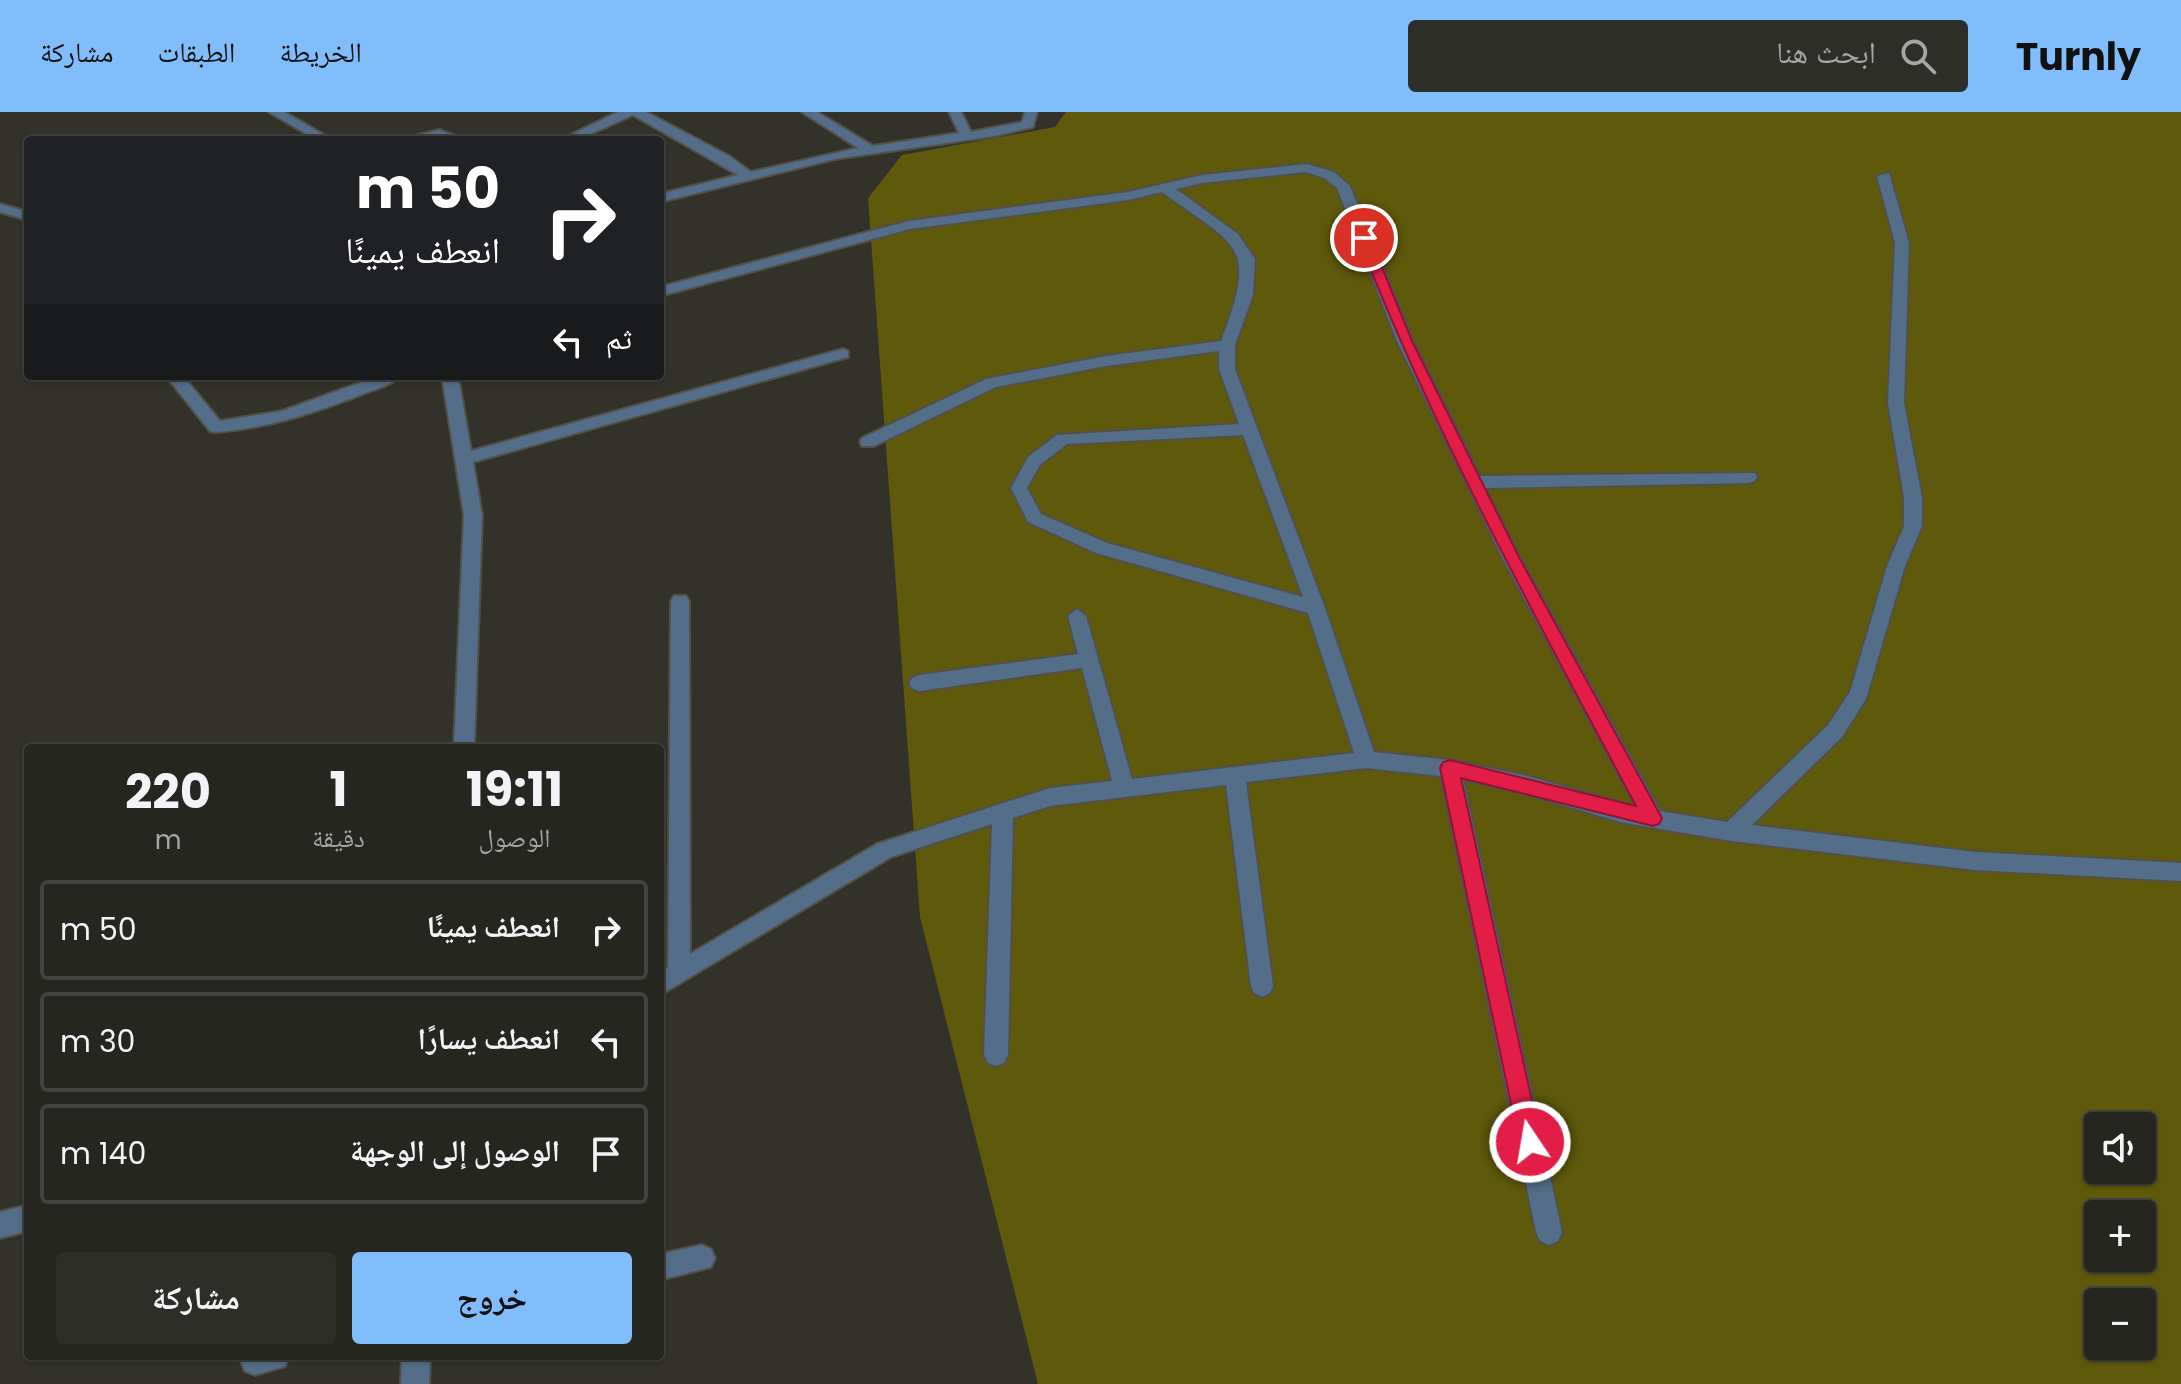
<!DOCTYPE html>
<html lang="ar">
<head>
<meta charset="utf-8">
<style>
  :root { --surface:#262620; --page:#2e2e29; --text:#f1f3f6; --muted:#a4a5a5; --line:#42433e; --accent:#80bdfa }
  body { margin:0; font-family:Poppins,"Noto Naskh Arabic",sans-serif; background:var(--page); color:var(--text); direction:rtl; height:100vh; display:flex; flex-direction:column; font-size:30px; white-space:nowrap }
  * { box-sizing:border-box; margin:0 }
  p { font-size:26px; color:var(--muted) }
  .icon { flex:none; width:44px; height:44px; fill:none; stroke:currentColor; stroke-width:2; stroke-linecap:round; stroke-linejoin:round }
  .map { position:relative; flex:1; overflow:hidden; direction:ltr }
  .drawer { position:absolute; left:24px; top:632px; width:640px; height:616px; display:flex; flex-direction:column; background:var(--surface); border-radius:8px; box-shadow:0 2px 6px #0004,0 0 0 2px var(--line); direction:rtl }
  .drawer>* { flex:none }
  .guide { position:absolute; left:24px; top:24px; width:640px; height:244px; border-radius:8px; box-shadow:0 2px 6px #0004,0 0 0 2px var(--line); direction:rtl; background:#202124; color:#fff; overflow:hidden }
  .fabs { position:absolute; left:2084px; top:1000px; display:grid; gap:16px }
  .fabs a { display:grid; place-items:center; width:72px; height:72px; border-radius:8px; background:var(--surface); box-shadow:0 2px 6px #0004,0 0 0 2px var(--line); font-size:40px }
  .pin { position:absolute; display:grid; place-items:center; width:68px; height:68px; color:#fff; margin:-34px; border:4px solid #fff; border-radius:50%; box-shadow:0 2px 8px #0007 }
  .me { position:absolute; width:88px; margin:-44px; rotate:348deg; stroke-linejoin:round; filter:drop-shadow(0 0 6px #0008) }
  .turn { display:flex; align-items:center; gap:28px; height:168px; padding:0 32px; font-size:36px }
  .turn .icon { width:104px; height:104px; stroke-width:2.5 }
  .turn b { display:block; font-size:56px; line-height:68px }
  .then { display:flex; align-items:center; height:76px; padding:0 32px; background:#0003; gap:16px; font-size:30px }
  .eta { display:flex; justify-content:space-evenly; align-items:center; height:136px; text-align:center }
  .eta b { font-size:48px; font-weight:700; line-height:56px }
  .action { display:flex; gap:16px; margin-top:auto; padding:16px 32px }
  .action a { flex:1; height:92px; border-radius:8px; background:var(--accent); color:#111; font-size:32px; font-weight:700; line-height:92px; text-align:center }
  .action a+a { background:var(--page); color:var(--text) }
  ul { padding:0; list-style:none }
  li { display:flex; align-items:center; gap:24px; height:100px; margin:0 16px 12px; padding:0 16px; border:4px solid var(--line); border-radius:8px }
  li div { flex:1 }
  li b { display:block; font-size:30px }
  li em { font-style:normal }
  header { display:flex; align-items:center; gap:48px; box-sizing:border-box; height:112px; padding:0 40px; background:var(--accent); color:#111 }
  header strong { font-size:38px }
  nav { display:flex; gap:44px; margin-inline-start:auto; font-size:28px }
  .search { width:560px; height:72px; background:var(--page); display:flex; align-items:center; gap:20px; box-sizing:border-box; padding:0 28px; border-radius:8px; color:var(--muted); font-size:30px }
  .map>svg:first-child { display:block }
  .forest { fill:#5e590b; fill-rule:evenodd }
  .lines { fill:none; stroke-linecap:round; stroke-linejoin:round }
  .street-casing { stroke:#51514a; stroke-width:4 }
  .street { fill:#546d88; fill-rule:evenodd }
  .route { fill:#e11d48; stroke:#92132f; stroke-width:2 }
</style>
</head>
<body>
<header>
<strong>Turnly</strong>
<div class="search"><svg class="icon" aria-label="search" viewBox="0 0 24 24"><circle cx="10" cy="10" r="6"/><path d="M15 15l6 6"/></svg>ابحث هنا</div>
<nav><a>الخريطة</a><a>الطبقات</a><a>مشاركة</a></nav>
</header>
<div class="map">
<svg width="2181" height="1272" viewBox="0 0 2181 1272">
  <rect width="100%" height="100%" fill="#32322b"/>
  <path class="forest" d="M1066,0H2181V1272H1038L920,805L868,86L902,43L1055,15ZM2098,1014H2142V1058H2098ZM2098,1102H2142V1146H2098ZM2098,1190H2142V1234H2098Z"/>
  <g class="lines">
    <g class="street-casing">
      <g id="street">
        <path d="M269,0H284L333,28H317Z"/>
        <path d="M618,0H646L729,44L751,60L858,36L802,0H817L873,34L959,21L949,0H961L971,20L1022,10L1025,0H1037L1033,15L995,24L835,47L660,90V82L738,63L633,3L577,28H560Z"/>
        <path d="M439,18L466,28H409L410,25Z"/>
        <path d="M1307,52L1334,60L1350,74L1413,229L1480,364L1755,361L1757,365L1755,369L1749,371L1485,376L1521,447L1660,699L1727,710L1828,613L1850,580L1887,454L1904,414V386L1888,291L1895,131L1877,64L1889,61L1909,131L1904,291L1922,386V414L1905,454L1866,587L1842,625L1752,713L1975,740L2181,751V769L1975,758L1731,729L1620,710L1523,681L1463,667L1562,1120L1558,1129L1549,1133L1540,1129L1536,1120L1441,664L1366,656L1246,670L1273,874L1270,881L1262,885L1254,881L1251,874L1226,673L1050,694L1013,706L1008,943L1004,951L996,954L988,951L984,943L992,712L891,745L660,883V860L668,855L671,489L674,484H686L689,489L690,842L877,732L1050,676L1112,669L1082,556L919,579L912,576L909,571L912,566L919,563L1078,542L1068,504L1077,497L1086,504L1132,667L1354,641L1308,501L1096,441L1028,410L1011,376L1028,345L1057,323L1239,312L1219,257V239L1106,254L996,275L874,334H862L860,330L862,326L986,267L1106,244L1221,229C1258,132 1239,136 1162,80L1128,88L910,117L660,184V175L909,109L1128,80L1202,63ZM1306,60L1324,66L1337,76L1397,229L1503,447L1636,695L1523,663L1450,648L1374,640L1325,496L1235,257V233L1253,183L1255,147L1238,122L1176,77L1202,71ZM1243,323L1303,485L1107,431L1041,402L1027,376L1040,353L1067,332Z"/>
        <path d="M0,92L28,100V108L0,100Z"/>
        <path d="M843,237L848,239V245L473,350L482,403L474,636H454L464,403L442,264H458L471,339Z"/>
        <path d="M166,264H183L220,309L282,299L379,264H401C393,272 379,276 368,280C318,300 269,316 216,320L210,319Z"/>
        <path d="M28,1093V1119L0,1126V1100Z"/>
        <path d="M702,1133L711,1137L715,1146L711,1155L660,1168V1142Z"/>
        <path d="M244,1244H289L285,1254L255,1263L245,1259L241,1249Z"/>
        <path d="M402,1244H430L429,1272H401Z"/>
      </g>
    </g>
    <use href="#street" class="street"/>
  </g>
  <path class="route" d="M1364,122L1370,126L1412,229L1520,447L1662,706L1659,712L1653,714L1461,666L1541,1030L1538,1038L1530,1041L1522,1038L1519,1030L1440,656L1443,650L1450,648L1636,694C1537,508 1435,323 1358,126Z"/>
</svg>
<div class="fabs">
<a><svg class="icon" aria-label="sound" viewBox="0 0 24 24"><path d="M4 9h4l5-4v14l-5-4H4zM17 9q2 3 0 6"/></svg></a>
<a>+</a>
<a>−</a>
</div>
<div class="pin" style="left:1364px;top:126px;background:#d93025"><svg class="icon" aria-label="arrive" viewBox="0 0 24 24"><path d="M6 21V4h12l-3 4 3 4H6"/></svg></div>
<svg class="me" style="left:1530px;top:1030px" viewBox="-20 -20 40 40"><circle r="17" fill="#e11d48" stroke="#fff" stroke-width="3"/><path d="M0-11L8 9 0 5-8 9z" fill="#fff"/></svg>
<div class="guide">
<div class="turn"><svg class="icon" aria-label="right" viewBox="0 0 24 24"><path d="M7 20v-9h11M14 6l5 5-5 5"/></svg><div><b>50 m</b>انعطف يمينًا</div></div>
<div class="then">ثم<svg class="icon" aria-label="left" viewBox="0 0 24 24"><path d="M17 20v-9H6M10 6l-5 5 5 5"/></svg></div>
</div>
<section class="drawer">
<div class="eta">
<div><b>19:11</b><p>الوصول</p></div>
<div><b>1</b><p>دقيقة</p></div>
<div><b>220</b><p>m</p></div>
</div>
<ul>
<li><svg class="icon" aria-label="right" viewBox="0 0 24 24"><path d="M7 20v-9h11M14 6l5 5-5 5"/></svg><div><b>انعطف يمينًا</b></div><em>50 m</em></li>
<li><svg class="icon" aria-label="left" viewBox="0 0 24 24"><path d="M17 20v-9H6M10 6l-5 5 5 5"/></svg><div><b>انعطف يسارًا</b></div><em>30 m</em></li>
<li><svg class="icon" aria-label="arrive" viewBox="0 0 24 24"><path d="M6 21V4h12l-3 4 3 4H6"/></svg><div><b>الوصول إلى الوجهة</b></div><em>140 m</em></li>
</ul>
<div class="action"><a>خروج</a><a>مشاركة</a></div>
</section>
</div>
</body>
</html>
